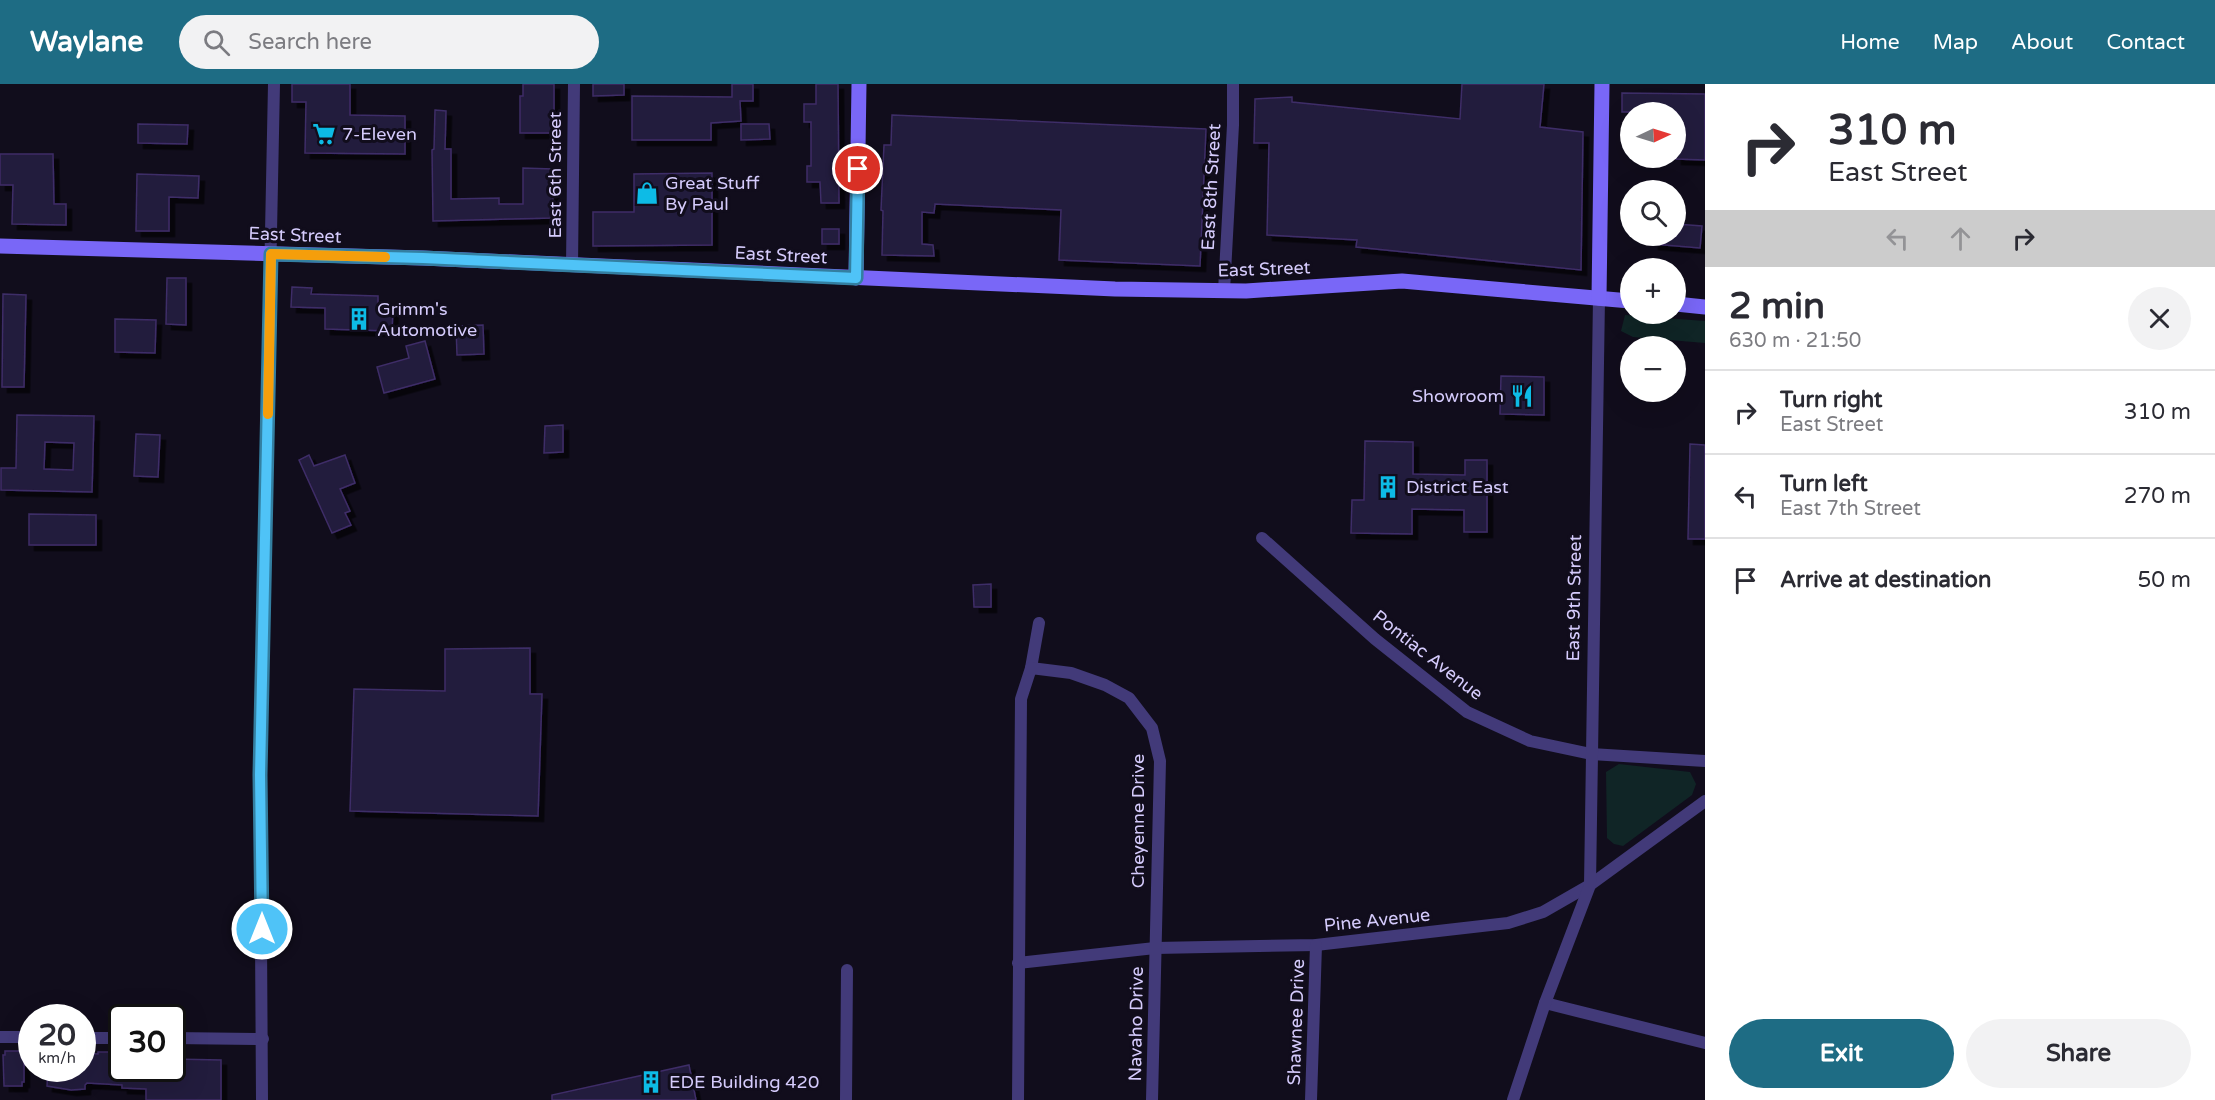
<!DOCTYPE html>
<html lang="en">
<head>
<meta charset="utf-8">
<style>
  :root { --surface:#fff; --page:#f2f2f3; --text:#2b2b33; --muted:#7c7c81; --line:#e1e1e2; --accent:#1e6c84 }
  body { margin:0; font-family:"Varela Round",sans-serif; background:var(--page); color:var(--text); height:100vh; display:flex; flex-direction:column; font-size:22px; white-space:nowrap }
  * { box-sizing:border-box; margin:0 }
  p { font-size:20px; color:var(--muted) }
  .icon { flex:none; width:33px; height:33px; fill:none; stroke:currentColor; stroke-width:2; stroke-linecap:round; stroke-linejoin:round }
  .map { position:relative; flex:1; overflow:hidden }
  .panel { display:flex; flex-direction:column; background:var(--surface); width:510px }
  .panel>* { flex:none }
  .hud { background:#fff; color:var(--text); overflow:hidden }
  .needle { width:39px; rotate:86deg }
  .tools { position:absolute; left:1620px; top:18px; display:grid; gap:12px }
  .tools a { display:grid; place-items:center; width:66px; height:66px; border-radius:50%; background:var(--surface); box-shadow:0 6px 24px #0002; font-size:30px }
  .speed { position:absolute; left:18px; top:920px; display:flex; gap:12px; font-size:30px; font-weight:700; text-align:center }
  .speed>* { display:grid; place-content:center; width:78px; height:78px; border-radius:50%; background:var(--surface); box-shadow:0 6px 24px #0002; line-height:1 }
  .speed small { font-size:15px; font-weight:400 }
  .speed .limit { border:3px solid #111; border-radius:9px; background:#fff; color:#111 }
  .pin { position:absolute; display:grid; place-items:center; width:51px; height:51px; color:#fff; margin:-26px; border:3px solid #fff; border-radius:50%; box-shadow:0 2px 6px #0007 }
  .me { position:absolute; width:66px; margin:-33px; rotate:0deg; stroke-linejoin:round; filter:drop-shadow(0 0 4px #0008) }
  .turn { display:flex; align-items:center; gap:21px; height:126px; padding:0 24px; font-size:27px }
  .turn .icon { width:78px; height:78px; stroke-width:2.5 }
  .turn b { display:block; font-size:42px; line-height:51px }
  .lanes { display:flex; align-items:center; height:57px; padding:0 24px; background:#0003; justify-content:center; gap:30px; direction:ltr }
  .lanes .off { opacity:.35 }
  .round { display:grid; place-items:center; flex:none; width:63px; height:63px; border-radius:32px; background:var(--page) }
  .overview { display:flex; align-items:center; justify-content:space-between; height:102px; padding:0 24px }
  h1 { font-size:36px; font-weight:800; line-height:45px }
  .action { display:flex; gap:12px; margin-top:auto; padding:12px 24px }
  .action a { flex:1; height:69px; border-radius:36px; background:var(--accent); color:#fff; font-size:24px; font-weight:800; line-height:69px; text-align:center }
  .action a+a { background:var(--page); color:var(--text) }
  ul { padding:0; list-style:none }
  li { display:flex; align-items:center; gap:18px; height:84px; padding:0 24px; border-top:2px solid var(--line) }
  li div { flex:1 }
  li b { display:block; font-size:22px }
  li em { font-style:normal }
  header { display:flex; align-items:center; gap:36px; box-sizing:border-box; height:84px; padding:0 30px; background:var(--accent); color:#fff }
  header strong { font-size:28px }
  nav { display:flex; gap:33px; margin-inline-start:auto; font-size:21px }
  .search { width:420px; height:54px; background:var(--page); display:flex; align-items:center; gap:15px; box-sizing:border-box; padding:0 21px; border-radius:33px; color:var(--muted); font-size:22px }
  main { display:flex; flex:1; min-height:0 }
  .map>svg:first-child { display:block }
  .green { fill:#102526 }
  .building { fill:#241a3c; stroke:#3e2d67; stroke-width:1.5; fill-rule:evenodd; filter:url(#shadow) }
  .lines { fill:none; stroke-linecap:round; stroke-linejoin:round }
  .street { stroke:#423a79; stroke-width:12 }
  .secondary { stroke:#7967f7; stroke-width:15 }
  .route-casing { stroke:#337fa1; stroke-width:15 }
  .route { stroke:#4fc3f7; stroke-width:10 }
  .slow { stroke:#f59e0b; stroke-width:10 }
  .labels { text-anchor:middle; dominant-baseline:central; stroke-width:6; stroke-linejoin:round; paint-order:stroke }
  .poi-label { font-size:18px; fill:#d5cbfc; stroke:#110d1c; text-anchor:start }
  .street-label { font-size:18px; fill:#d5cbfc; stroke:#110d1c }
</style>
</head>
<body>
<header>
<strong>Waylane</strong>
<div class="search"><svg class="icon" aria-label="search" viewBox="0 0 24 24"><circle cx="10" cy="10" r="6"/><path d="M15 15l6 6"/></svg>Search here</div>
<nav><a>Home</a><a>Map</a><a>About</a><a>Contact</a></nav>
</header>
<main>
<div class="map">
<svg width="1705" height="1016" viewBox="0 0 1705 1016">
  <defs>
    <filter id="shadow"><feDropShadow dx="5.5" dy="5.5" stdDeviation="0" flood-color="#0009"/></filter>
  </defs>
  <rect width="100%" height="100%" fill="#110d1c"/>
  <g class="green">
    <path d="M1625,231L1705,237V259L1633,253L1621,247Z"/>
    <path d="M1619,680L1690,688L1696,700L1692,711L1623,762L1614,760L1607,754L1606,688Z"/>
  </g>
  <g class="building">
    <path d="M292,0H350V31L405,32V70L305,69L306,18H292Z"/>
    <path d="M523,0H554V49H520V12H523Z"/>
    <path d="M593,0H624V11L593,12Z"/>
    <path d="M732,0H753V17H740L741,37L711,39V56H632V12L732,13Z"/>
    <path d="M816,0H838L839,119H821L820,98H807V82H811V38H804V20H816Z"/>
    <path d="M1462,0H1544L1540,43L1583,48L1581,186L1356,163L1357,156L1267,151L1269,59H1254L1255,15L1292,13V18L1460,35Z"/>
    <path d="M1622,9L1705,10V76L1676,75V28H1622Z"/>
    <path d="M435,26L446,27L445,65H451V115L499,114V120H523V84L553,85V134L433,137L432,66L434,65Z"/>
    <path d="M892,31L1206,45L1200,182L1059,176L1061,126L935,120L934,129L922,128V160L933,161L934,172L882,171L883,127L881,126L884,61H891Z"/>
    <path d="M138,40L188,41L187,60L138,59Z"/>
    <path d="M741,40H769L770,55L741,56Z"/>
    <path d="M0,70H53L54,120H66V141L12,140L13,101H0Z"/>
    <path d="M712,89V161L593,162V128H634V90Z"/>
    <path d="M137,90L199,92L198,114L169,113V147H136Z"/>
    <path d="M1676,140L1702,142L1700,164L1653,160V152H1676Z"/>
    <rect x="822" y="145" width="17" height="15"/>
    <path d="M167,194H186V241L166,240Z"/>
    <path d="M292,203L312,204L311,210L378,212V224H393L392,247L325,245V224L291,223Z"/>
    <path d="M3,210L26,211L24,303H2Z"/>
    <path d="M115,235L156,236L155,269L115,268Z"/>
    <path d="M483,241L484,270L457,271L456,242Z"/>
    <path d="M425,257L435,295L384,309L377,283L409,274L406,262Z"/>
    <path d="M1501,292L1544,293V331L1500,330Z"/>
    <path d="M17,331L94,332L92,408L1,406V384H16ZM45,358L74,359L73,386L44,385Z"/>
    <path d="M563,341V368L544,369L545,342Z"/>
    <path d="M136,350L160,351L158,393L134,392Z"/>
    <path d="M1365,357L1413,358V390L1465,391V376H1487V448H1464V426L1412,425V450L1351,449L1352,416H1364Z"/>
    <path d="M1690,360L1705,361V455H1688Z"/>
    <path d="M309,371L314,382L345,371L355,399L340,405L350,427L345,429L351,441L332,449L299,376Z"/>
    <path d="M29,430L96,431V461H29Z"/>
    <path d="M991,500V523H974L973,501Z"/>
    <path d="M530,564V610H542L538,732L350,727L354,605L445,607V565Z"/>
    <path d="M5,967H21L22,972H24V998H22V1002H4L3,971H5Z"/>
    <path d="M98,968H115V973H118V984H172V975L221,976V1016H146V1005L122,1004V1001L87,999L85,1001V1005L71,1006L47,1002L48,984H82V969L98,970Z"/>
    <path d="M689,981L696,1016H552V1011Z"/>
  </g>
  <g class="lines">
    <g class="street">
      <path d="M572,182L574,0"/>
      <path d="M1224,207L1233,41V0"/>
      <path d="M1262,454L1375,555L1467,628L1530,657L1591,670L1705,677"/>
      <path d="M1031,584L1039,539"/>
      <path d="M1018,879L1155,864L1316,861L1508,839L1543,828L1590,801L1705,717"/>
      <path d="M1545,919L1705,959"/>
      <path d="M0,953H32"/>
      <path d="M82,954H122"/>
      <path d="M172,954L263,955"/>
      <path d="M262,1016L260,691L274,0"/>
      <path d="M846,1016L847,886"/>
      <path d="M1018,1016L1021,615L1031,584L1071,589L1105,601L1129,614L1152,644L1160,677L1152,1016"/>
      <path d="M1311,1016L1316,861"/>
      <path d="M1513,1016L1545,919L1590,801L1599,214"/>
    </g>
    <g class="secondary">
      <path d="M0,162L423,174L1115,205L1246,207L1402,197L1630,217"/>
      <path d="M856,194L859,0"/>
      <path d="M1599,214L1602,0"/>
      <path d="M1676,220L1705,223"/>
    </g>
  </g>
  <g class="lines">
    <g class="route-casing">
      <path id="route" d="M262,845L260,691L271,170L423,174L856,194L858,85"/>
    </g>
    <use href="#route" class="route"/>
    <path class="slow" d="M268,330L271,170L385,173"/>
  </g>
  <defs>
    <g id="supermarket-bare" transform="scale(1.8)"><path d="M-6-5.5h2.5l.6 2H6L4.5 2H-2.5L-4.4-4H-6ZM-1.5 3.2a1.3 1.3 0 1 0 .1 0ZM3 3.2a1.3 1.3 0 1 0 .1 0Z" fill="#0dbbe6" stroke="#110d1c" stroke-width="2.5" paint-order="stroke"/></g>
    <g id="shop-bare" transform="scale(1.8)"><path d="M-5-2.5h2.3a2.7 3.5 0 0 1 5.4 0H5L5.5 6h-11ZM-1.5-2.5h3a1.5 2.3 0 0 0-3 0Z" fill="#0dbbe6" stroke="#110d1c" stroke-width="2.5" paint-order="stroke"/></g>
    <g id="building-bare" transform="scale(1.8)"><path d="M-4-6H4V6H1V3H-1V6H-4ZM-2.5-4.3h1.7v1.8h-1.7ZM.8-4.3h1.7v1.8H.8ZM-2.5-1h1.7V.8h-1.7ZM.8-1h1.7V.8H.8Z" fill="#0dbbe6" stroke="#110d1c" stroke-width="2.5" paint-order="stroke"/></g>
    <g id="restaurant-bare" transform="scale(1.8)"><path d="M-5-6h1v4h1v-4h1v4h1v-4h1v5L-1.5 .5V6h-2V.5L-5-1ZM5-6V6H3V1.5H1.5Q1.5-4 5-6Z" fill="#0dbbe6" stroke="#110d1c" stroke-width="2.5" paint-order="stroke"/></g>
  </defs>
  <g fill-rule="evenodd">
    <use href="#supermarket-bare" x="324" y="50"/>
    <use href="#shop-bare" x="647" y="109"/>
    <use href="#building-bare" x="359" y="235"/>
    <use href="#restaurant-bare" x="1522" y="312"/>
    <use href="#building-bare" x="1388" y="403"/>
    <use href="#building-bare" x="651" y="998"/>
  </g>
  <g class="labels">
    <g class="poi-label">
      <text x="342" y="50">7-Eleven</text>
      <text x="665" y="99">Great Stuff<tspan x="665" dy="21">By Paul</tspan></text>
      <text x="377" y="225">Grimm's<tspan x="377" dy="21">Automotive</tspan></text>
      <text x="1504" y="312" text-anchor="end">Showroom</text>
      <text x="1406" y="403">District East</text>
      <text x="669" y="998">EDE Building 420</text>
    </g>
    <g class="street-label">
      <text transform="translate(555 91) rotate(-90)">East 6th Street</text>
      <text transform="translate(1211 103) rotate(-87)">East 8th Street</text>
      <text transform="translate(295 151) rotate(2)">East Street</text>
      <text transform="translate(781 171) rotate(3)">East Street</text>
      <text transform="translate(1264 185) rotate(-2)">East Street</text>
      <text transform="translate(1574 514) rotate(-89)">East 9th Street</text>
      <text transform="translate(1428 571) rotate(38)">Pontiac Avenue</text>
      <text transform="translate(1138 737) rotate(-90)">Cheyenne Drive</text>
      <text transform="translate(1377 836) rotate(-6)">Pine Avenue</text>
      <text transform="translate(1296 938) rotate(-88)">Shawnee Drive</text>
      <text transform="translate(1136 940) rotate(-89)">Navaho Drive</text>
    </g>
  </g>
</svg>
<div class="tools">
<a><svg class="needle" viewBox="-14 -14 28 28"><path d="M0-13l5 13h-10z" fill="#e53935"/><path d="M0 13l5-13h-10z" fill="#7c7c81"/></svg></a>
<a><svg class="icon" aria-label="search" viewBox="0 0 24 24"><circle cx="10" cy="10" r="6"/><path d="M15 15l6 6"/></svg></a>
<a>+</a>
<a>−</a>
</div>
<div class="speed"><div>20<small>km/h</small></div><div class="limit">30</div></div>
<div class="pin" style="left:858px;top:85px;background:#d93025"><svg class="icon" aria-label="arrive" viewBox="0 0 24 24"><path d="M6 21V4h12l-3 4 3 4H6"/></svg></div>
<svg class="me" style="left:262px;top:845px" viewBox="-20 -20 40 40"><circle r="17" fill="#4fc3f7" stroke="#fff" stroke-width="3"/><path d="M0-11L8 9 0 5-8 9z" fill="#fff"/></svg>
</div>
<section class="panel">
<div class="hud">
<div class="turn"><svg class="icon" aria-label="right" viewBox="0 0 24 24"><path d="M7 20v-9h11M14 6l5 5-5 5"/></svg><div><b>310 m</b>East Street</div></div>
<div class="lanes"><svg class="icon off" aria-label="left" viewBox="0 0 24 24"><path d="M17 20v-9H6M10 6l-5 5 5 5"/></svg><svg class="icon off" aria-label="ahead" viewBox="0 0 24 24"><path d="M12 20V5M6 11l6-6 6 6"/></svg><svg class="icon" aria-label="right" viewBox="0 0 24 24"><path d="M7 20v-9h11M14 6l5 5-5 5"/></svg></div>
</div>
<div class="overview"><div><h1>2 min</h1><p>630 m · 21:50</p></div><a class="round"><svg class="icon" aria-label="close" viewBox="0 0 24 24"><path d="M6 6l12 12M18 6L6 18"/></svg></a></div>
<ul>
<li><svg class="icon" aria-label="right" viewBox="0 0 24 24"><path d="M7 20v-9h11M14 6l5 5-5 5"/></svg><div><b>Turn right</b><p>East Street</p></div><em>310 m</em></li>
<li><svg class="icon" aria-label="left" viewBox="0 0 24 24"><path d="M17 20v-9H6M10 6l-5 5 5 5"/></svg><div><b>Turn left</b><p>East 7th Street</p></div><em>270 m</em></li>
<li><svg class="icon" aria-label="arrive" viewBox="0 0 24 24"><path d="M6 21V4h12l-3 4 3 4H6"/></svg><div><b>Arrive at destination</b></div><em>50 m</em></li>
</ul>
<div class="action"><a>Exit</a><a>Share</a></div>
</section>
</main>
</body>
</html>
